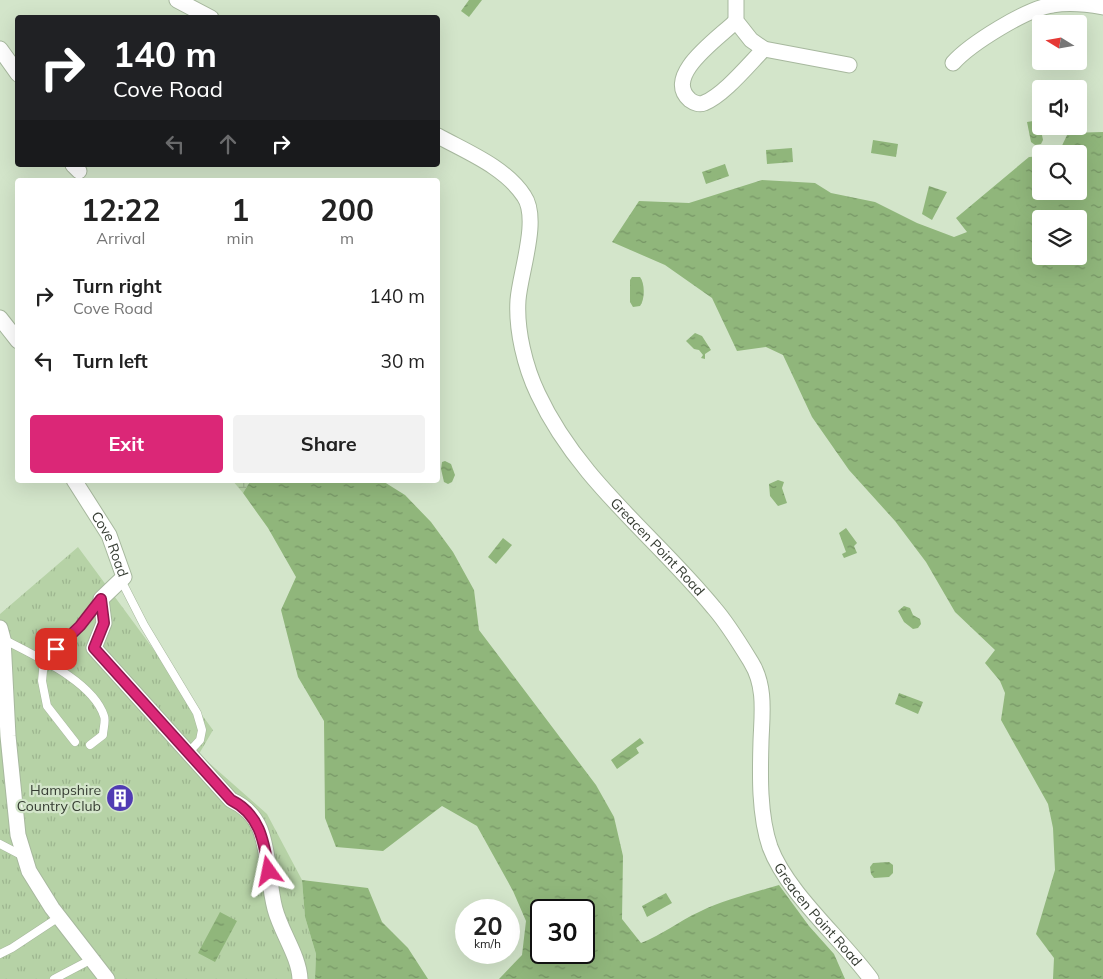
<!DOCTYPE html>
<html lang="en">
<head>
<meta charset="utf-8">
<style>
  :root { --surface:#fff; --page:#f2f2f2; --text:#222; --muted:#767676; --accent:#db2777 }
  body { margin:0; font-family:Mulish,sans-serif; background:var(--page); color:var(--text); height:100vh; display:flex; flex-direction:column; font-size:19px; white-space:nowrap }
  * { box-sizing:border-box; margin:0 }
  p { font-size:16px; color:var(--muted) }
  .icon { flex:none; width:28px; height:28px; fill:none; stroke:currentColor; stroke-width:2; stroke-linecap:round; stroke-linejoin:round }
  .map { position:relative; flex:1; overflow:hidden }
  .panel { position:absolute; left:15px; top:178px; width:425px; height:305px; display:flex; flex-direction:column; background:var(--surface); border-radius:5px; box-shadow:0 5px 20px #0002 }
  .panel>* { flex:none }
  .hud { position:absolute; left:15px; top:15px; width:425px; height:152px; border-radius:5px; box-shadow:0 5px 20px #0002; background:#202124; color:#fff; overflow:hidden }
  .needle { width:32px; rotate:281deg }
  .buttons { position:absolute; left:1032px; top:15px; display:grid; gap:10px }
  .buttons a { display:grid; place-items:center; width:55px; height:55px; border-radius:5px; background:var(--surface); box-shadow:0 5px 20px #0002; font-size:25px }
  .speed { position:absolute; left:455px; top:899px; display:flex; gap:10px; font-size:25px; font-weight:700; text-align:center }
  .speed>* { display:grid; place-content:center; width:65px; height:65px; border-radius:50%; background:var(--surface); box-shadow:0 5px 20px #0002; line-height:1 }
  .speed small { font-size:12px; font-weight:400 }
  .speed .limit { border:2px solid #111; border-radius:8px; background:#fff; color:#111 }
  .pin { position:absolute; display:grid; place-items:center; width:42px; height:42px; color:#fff; margin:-21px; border-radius:10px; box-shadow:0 2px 8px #0006 }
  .me { position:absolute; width:55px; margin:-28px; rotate:348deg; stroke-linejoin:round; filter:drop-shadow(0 0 4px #0008) }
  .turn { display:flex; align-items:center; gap:18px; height:105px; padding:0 15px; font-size:22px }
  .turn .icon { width:65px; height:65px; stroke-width:2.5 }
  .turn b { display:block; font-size:35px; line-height:42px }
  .lanes { display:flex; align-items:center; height:48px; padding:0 15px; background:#0003; justify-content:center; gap:25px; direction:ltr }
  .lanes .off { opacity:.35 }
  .eta { display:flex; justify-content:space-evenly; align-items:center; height:85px; text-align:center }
  .eta b { font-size:30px; font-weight:700; line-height:35px }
  .button { display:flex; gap:10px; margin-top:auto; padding:10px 15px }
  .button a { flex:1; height:58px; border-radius:5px; background:var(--accent); color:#fff; font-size:20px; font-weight:700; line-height:58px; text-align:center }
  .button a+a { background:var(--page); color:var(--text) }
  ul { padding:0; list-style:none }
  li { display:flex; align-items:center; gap:15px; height:65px; padding:0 15px }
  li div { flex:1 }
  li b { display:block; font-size:19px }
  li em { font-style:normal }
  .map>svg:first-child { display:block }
  .grass { fill:url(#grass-tufts) }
  .wetland { fill:url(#wetland-marsh) }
  .water { fill:url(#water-ripples); fill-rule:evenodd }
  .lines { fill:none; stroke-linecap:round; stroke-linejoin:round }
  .lane-casing { stroke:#a7b89e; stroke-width:9 }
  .street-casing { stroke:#a7b89e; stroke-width:17 }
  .lane { stroke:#fff; stroke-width:8 }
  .street { stroke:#fff; stroke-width:15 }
  .route-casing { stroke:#8e194d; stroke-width:12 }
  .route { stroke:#db2777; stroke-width:9 }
  .labels { text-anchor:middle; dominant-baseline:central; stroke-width:4.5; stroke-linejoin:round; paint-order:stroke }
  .street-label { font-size:14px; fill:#363d33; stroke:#d3e5ca }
  .poi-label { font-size:14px; fill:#363d33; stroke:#d3e5ca; text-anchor:end }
</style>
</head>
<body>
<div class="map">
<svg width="1103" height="979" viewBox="0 0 1103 979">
  <defs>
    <pattern id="grass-tufts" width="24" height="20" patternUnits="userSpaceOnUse" patternTransform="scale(1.25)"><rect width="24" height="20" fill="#b6d2a6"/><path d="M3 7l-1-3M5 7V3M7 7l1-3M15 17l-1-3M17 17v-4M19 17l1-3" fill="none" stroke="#9db58f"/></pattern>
    <pattern id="wetland-marsh" width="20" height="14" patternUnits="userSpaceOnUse" patternTransform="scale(1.25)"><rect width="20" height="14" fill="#b6d2a6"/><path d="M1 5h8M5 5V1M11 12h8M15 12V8" fill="none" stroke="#9db58f"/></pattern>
    <pattern id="water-ripples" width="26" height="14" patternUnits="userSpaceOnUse" patternTransform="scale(1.25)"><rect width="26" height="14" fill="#90b67b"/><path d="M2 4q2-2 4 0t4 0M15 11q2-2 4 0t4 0" fill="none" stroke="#769565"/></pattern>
  </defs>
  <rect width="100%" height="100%" fill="#d3e5ca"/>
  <path class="grass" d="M78,547L213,730L199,754L267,814L302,880L305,917L316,954L315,979H0V614Z"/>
  <path class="wetland" d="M232,480H251L243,493Z"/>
  <g class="water">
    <path d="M469,0H482L469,17L461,11Z"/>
    <path d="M1087,94L1086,108L1079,115V96Z"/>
    <path d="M1039,120L1043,140L1041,144L1035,145L1031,142L1027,122Z"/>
    <path d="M1103,132V979H1053L1054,958L1036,934L1055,870L1053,828L1048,804L1001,720L1005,693L1000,681L985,663L995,650L955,612L926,562L895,521L849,470L812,417L783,355L766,347L737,351L712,298L665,265L612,242L639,201L689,203L762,180L815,183L831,193L875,202L917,223L954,237L967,232L956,218L1029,157L1041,156V191H1079V154H1058L1068,133ZM1041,219H1079V256H1041Z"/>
    <path d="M873,140L898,144L896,157L871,153Z"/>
    <path d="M792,148L793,162L767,164L766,150Z"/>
    <path d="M725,164L729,176L706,184L702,172Z"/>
    <path d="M929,186L947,192L932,220L922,214Z"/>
    <path d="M632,277H640C645,283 645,300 640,306L633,307L630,302V280Z"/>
    <path d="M695,333L702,336L711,350L705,354V359L701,358L703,355L699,350L694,349L686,341Z"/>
    <path d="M445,461L451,464L455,475L452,482L448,484L444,482L441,469L442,462Z"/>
    <path d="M251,480H381L405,495L431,522L453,552L474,590L479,630L596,785L614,817L623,856L622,919L641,943C662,935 679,921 699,912C724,900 752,893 779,885L809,926L834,954L845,979H499L522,955L526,921L513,891L477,826L442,806L383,851L336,847L325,818L324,721L298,677L281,610L296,577L268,528L243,493ZM541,910H584V952H541Z"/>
    <path d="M778,480L784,482L782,488L787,503L778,506L770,496L769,484Z"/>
    <path d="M846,528L857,543L854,546L857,553L844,558L842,554L846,552L839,533Z"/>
    <path d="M503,538L512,545L496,564L488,557Z"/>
    <path d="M904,606L910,608L913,615L920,619L921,624L918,628L913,629L904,622L898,611Z"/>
    <path d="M899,693L923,702L918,714L895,704Z"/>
    <path d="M640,738L644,743L636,748L639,753L617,769L611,760Z"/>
    <path d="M889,862L893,865V873L889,877L874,878L871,874L870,867L873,863Z"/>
    <path d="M302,880L368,888L382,922L408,948L428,979H315L316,954L305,917Z"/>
    <path d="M666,893L672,903L647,917L642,906Z"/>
    <path d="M220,912L237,921L215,962L198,953Z"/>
  </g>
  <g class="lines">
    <g class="lane-casing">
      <g id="lane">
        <path d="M121,580L144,625L197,713L202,730L200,740L189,752"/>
        <path d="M3,639C33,655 93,681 104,716C106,721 103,729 103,735L90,745"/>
        <path d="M75,742L47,706L42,681L44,661L81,626L99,601"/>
        <path d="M0,844L23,856"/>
        <path d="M0,954L12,948L59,917"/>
        <path d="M54,979L92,959"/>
      </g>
    </g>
    <g class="street-casing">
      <g id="street">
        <path d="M177,0L211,18"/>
        <path d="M736,0V21L751,40L764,49L849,65"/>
        <path d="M736,21C719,38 662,76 690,100C694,103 700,105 704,103C724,95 749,64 764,49"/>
        <path d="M0,49L18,74"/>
        <path d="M953,63C970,44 1027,8 1053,5C1069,2 1087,4 1103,7"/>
        <path id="s1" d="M438,136C467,152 505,167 524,196C540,219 520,273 518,300C516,330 525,367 538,394C578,480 655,536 714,608C728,624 740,644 751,662C766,686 762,714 761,741C760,774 759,815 770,847C787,893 841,938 871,979"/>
        <path d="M73,165L79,171"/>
        <path d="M0,318L18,341"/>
        <path id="s2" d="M74,480L109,535L124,577L101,599L104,623L94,648L231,800C245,806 254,815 260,829C270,855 268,883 275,909C281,932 299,956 300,979"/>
        <path d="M0,628L3,639L8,736L18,835L29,871L52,908L107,979"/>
      </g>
    </g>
    <use href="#lane" class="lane"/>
    <use href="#street" class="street"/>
  </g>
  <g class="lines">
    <g class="route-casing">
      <path id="route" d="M56,649L80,626L101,599L104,623L94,648L231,800C260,814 264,842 269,871"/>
    </g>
    <use href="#route" class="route"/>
  </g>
  <defs>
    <g id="building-disc" transform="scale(1.4375)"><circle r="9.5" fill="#503bb3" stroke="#d3e5ca"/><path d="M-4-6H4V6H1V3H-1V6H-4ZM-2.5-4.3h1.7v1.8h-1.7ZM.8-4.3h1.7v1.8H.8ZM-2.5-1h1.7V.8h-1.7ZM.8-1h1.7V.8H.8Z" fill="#fff"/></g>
  </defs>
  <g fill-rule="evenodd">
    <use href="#building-disc" x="120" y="798"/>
  </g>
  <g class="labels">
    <g class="street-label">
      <text stroke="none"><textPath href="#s2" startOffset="74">Cove Road</textPath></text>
      <text stroke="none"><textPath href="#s1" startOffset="504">Greacen Point Road</textPath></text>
      <text stroke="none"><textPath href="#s1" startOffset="924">Greacen Point Road</textPath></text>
    </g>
    <g class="poi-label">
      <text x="101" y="790">Hampshire<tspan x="101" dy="16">Country Club</tspan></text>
    </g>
  </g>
</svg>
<div class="buttons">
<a><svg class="needle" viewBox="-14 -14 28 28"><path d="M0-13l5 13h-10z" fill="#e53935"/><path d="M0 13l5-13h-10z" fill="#767676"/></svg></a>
<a><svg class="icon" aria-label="sound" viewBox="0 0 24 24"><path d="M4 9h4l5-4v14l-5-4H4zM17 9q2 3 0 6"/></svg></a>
<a><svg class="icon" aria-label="search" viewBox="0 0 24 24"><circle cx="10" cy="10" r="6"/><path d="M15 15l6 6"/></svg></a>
<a><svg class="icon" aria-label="layers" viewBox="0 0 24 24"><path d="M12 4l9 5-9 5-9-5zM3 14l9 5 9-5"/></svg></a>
</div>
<div class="speed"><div>20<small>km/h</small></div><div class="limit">30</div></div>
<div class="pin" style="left:56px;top:649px;background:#d93025"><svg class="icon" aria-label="arrive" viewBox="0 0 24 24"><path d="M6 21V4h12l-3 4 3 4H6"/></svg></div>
<svg class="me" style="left:269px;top:871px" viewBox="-20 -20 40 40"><path d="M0-17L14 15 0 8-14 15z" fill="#db2777" stroke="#fff" stroke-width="4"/></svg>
<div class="hud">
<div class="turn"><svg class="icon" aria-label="right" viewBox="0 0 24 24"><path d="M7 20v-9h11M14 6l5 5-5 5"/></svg><div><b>140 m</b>Cove Road</div></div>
<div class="lanes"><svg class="icon off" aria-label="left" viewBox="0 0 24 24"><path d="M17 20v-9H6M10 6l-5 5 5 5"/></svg><svg class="icon off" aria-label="ahead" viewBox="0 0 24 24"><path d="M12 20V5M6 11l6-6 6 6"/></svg><svg class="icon" aria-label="right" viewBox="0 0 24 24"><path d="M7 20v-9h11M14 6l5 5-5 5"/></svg></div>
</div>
<section class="panel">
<div class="eta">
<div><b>12:22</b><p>Arrival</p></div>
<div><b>1</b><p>min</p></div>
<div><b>200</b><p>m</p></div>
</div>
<ul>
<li><svg class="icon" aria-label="right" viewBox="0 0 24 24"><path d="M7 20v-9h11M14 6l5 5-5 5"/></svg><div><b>Turn right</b><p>Cove Road</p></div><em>140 m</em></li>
<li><svg class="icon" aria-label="left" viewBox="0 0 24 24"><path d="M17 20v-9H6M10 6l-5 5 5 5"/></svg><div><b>Turn left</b></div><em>30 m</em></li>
</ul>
<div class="button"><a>Exit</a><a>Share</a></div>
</section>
</div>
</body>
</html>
